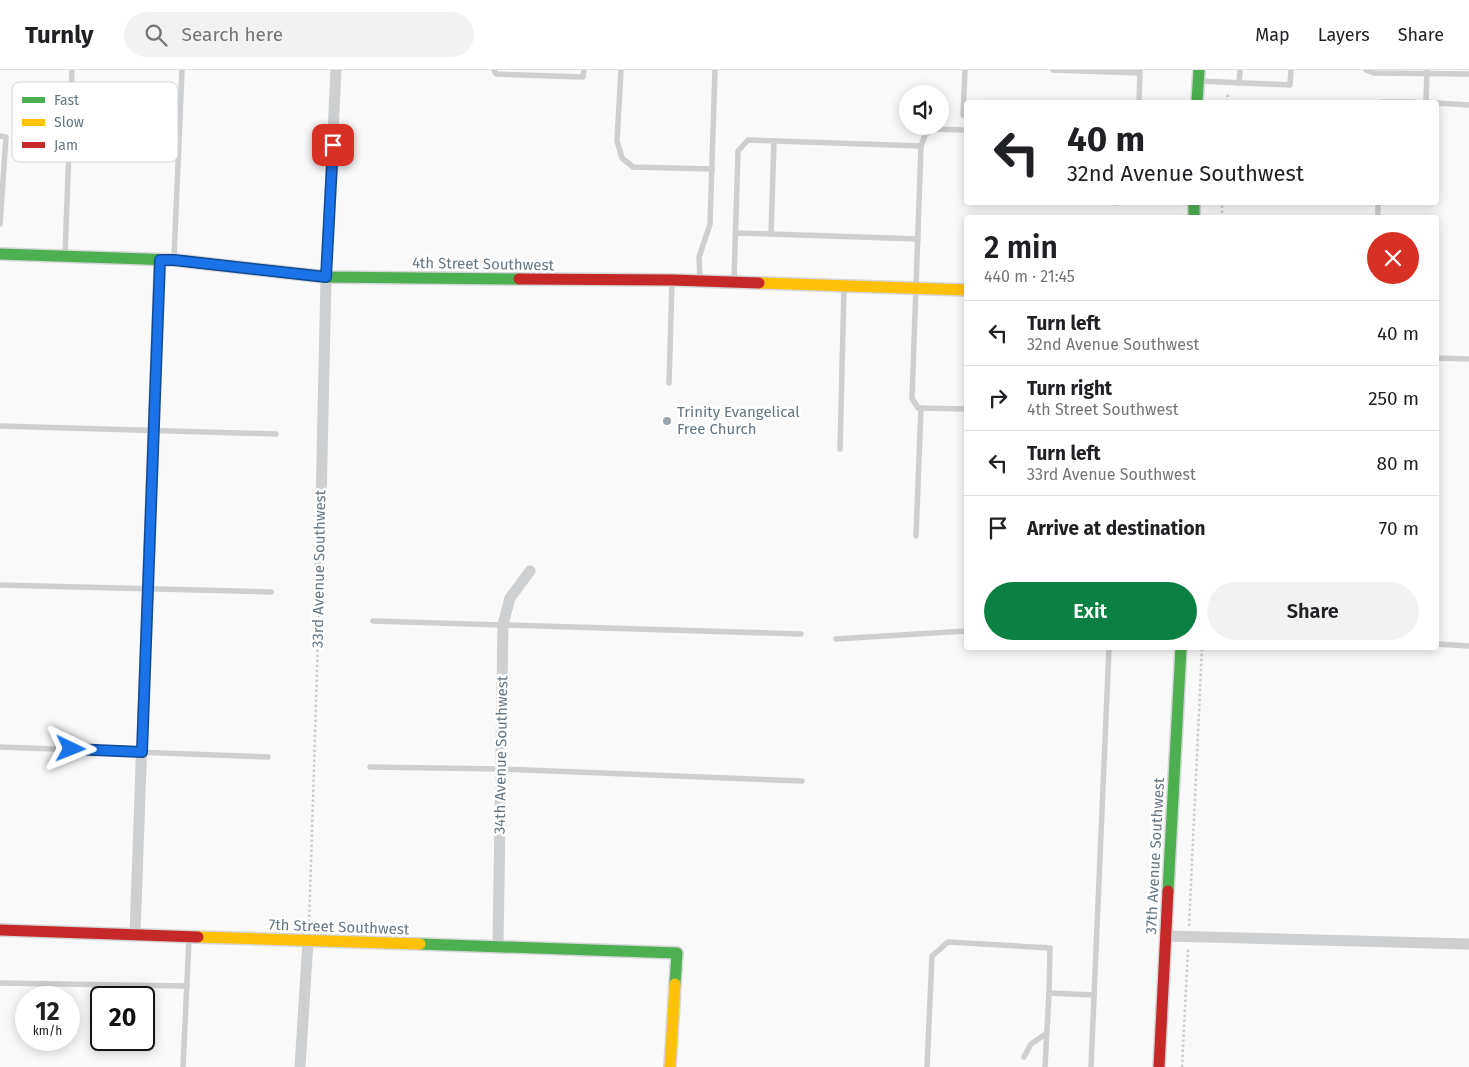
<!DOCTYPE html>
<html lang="en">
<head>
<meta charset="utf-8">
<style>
  :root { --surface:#fff; --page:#f2f2f2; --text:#202124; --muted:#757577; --line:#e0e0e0; --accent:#0b8043 }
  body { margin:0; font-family:"Fira Sans",sans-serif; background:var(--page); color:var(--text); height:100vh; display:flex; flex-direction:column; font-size:19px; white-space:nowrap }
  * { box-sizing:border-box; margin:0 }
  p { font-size:16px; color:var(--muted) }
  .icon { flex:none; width:28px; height:28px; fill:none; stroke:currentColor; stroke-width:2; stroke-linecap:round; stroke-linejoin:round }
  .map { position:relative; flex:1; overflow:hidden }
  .side { position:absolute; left:964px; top:145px; width:475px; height:435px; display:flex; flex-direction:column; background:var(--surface); border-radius:5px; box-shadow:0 2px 12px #0003 }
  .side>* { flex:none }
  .guide { position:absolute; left:964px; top:30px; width:475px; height:105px; border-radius:5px; box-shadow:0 2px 12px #0003; background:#fff; color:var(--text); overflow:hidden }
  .controls { position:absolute; left:899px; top:15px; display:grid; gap:10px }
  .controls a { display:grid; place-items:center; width:50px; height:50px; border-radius:50%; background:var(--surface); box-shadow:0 2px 12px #0003; font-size:25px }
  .speed { position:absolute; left:15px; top:916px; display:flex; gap:10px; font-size:25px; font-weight:700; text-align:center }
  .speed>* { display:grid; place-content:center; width:65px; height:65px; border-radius:50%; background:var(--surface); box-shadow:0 2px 12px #0003; line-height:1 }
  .speed small { font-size:12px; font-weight:400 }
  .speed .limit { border:2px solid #111; border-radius:8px; background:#fff; color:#111 }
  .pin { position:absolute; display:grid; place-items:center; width:42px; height:42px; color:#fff; margin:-21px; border-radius:10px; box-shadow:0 2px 8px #0006 }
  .me { position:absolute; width:55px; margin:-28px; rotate:92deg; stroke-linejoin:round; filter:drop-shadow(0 0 4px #0008) }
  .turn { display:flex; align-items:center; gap:18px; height:105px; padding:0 20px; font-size:22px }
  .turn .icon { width:65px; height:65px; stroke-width:2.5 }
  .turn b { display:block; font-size:35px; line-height:42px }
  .round { display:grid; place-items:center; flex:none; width:52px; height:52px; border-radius:26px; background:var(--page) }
  .overview { display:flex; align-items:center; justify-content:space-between; height:85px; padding:0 20px }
  h1 { font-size:30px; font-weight:600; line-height:38px }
  .button { display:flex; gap:10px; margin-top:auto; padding:10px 20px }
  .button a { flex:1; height:58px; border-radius:30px; background:var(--accent); color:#fff; font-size:20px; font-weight:600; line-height:58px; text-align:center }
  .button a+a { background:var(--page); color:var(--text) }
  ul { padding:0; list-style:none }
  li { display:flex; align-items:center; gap:15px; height:65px; padding:0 20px; border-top:1px solid var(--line) }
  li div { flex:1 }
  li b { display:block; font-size:19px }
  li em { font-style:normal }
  header { display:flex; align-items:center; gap:30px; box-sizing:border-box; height:70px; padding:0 25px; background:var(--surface); border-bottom:1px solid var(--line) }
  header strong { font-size:24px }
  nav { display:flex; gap:28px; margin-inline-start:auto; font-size:18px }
  .search { width:350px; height:45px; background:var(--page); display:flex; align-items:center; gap:12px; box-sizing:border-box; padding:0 18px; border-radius:28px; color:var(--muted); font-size:19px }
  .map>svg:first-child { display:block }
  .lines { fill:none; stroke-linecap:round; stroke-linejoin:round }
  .fast-casing { stroke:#d5d6d7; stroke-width:14 }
  .slow-casing { stroke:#d5d6d7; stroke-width:14 }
  .jam-casing { stroke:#d5d6d7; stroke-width:14 }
  .path { stroke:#cbcccd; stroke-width:2.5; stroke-dasharray:2.5 2.5; stroke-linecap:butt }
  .lane { stroke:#cecfd0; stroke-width:5.5 }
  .street { stroke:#cecfd0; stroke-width:11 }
  .fast { stroke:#4caf50; stroke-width:11 }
  .slow { stroke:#ffc107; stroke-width:11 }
  .jam { stroke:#c62828; stroke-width:11 }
  .route-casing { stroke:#114b97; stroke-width:12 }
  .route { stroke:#1a73e8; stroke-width:9 }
  .poi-dot { fill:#99a4ac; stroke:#fff; stroke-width:2 }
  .labels { text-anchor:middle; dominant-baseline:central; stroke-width:5; stroke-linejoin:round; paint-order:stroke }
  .street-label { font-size:15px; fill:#657683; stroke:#fff }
  .poi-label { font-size:15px; fill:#657683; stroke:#fff; text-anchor:start }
  .key { fill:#fff; stroke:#d1d6da; stroke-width:1 }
  .key-label { font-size:14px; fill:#657683 }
</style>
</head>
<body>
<header>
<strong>Turnly</strong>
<div class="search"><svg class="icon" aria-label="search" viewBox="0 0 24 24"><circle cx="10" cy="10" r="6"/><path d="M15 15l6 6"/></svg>Search here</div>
<nav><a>Map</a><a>Layers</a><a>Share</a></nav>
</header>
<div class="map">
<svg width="1469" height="997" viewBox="0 0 1469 997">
  <rect width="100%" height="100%" fill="#f9f9f9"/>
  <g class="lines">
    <g class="fast-casing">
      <g id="fast">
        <path d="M1197,32L1199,0"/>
        <path d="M1194,132V148"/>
        <path d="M0,184L174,190L326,207L519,209"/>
        <path d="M1168,821L1181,578"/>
        <path d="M420,874L677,883L675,914"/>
      </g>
    </g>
    <g class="slow-casing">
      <g id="slow">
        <path d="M759,213L966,220"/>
        <path d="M198,867L420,874"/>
        <path d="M670,997L675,914"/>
      </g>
    </g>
    <g class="jam-casing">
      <g id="jam">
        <path d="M519,209L673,210L759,213"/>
        <path d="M0,860L198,867"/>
        <path d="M1159,997L1168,821"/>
      </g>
    </g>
    <g class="path">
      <path d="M1227,32L1228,22"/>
      <path d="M1222,148V132"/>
      <path d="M1189,856L1202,578"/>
      <path d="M309,857L319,535"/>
      <path d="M1182,997L1188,879"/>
    </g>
    <g class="lane">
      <path d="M494,0L496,4L583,7L584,0"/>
      <path d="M621,0L617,71L622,88L633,97L712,99"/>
      <path d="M965,0L963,45H966"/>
      <path d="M1053,0L1140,3V0"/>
      <path d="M1366,0L1374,3L1469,4"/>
      <path d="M1200,11L1290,15L1291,0"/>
      <path d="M1239,13L1240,0"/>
      <path d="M1139,32L1140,3"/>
      <path d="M1382,32H1414"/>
      <path d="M1426,32L1427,0"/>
      <path d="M1436,33L1469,35"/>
      <path d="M962,60L933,59L925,65L921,76L912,328L918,338L966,339"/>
      <path d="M0,66L6,67L0,154"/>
      <path d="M774,71L771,164L918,169"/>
      <path d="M1115,133V132"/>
      <path d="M1378,148V132"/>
      <path d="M735,163L771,164"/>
      <path d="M65,185L72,0"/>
      <path d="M174,188L182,0"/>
      <path d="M700,209L699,187L710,154L715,0"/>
      <path d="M734,210L738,81L748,70L921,76"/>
      <path d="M1436,288L1469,289"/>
      <path d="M669,313L672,212"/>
      <path d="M0,356L276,364"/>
      <path d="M840,379L844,218"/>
      <path d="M916,466L921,338"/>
      <path d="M0,515L271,522"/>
      <path d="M373,551L801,564"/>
      <path d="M836,569L966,561"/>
      <path d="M1436,574L1469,576"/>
      <path d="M0,677L268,687"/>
      <path d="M370,697L500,699L802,711"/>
      <path d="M0,913L187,916"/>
      <path d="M1024,987L1031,974L1047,963"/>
      <path d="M183,997L189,869"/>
      <path d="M927,997L932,886L948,872L1050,878L1049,923L1094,925"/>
      <path d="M1045,997L1049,923"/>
      <path d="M1091,997L1109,578"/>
    </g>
    <g class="street">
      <path d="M319,524L326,207L336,0"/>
      <path d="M135,865L159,190"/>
      <path d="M1166,866L1469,874"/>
      <path d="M498,876L503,554L510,528L530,501"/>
      <path d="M300,997L308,871"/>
    </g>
    <use href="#fast" class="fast"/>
    <use href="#slow" class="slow"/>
    <use href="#jam" class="jam"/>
  </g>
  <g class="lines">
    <g class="route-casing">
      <path id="route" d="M71,679L142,682L160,190H174L326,207L333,75"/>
    </g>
    <use href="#route" class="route"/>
  </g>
  <circle class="poi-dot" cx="667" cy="351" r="5"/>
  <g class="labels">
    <g class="street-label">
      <text transform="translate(483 194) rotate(1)">4th Street Southwest</text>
      <text transform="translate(319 499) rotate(-89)">33rd Avenue Southwest</text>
      <text transform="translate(501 685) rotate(-89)">34th Avenue Southwest</text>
      <text transform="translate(1155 786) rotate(-87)">37th Avenue Southwest</text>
      <text transform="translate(339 857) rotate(2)">7th Street Southwest</text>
    </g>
    <g class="poi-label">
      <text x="677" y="342">Trinity Evangelical<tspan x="677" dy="17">Free Church</tspan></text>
    </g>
  </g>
  <rect x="12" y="12" width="166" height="80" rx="8" class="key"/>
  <rect x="22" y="27" width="23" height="6" fill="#4caf50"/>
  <rect x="22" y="49" width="23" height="7" fill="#ffc107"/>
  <rect x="22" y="72" width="23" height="6" fill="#c62828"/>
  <g class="key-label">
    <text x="54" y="35">Fast</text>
    <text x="54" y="57">Slow</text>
    <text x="54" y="80">Jam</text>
  </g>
</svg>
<div class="controls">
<a><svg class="icon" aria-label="sound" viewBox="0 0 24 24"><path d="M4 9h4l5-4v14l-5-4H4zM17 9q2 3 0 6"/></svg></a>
</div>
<div class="speed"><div>12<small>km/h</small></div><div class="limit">20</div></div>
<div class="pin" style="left:333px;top:75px;background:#d93025"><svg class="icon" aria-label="arrive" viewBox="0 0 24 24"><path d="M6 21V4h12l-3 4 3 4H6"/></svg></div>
<svg class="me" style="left:71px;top:679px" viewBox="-20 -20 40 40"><path d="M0-17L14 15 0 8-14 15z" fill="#1a73e8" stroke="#fff" stroke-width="4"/></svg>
<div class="guide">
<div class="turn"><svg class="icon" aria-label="left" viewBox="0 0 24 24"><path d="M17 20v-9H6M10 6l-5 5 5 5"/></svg><div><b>40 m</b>32nd Avenue Southwest</div></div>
</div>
<section class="side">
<div class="overview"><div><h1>2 min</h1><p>440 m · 21:45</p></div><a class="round" style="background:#d93025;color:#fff"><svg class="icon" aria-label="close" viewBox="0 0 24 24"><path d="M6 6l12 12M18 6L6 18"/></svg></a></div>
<ul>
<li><svg class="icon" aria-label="left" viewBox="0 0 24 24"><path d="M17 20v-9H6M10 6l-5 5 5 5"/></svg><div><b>Turn left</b><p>32nd Avenue Southwest</p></div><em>40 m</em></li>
<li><svg class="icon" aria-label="right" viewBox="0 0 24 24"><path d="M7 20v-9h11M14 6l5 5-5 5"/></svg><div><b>Turn right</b><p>4th Street Southwest</p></div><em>250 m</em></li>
<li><svg class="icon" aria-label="left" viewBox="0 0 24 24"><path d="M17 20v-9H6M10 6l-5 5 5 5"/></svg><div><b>Turn left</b><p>33rd Avenue Southwest</p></div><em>80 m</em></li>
<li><svg class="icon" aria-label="arrive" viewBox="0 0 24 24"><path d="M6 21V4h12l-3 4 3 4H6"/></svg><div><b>Arrive at destination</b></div><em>70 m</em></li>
</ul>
<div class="button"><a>Exit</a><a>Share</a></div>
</section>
</div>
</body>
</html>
